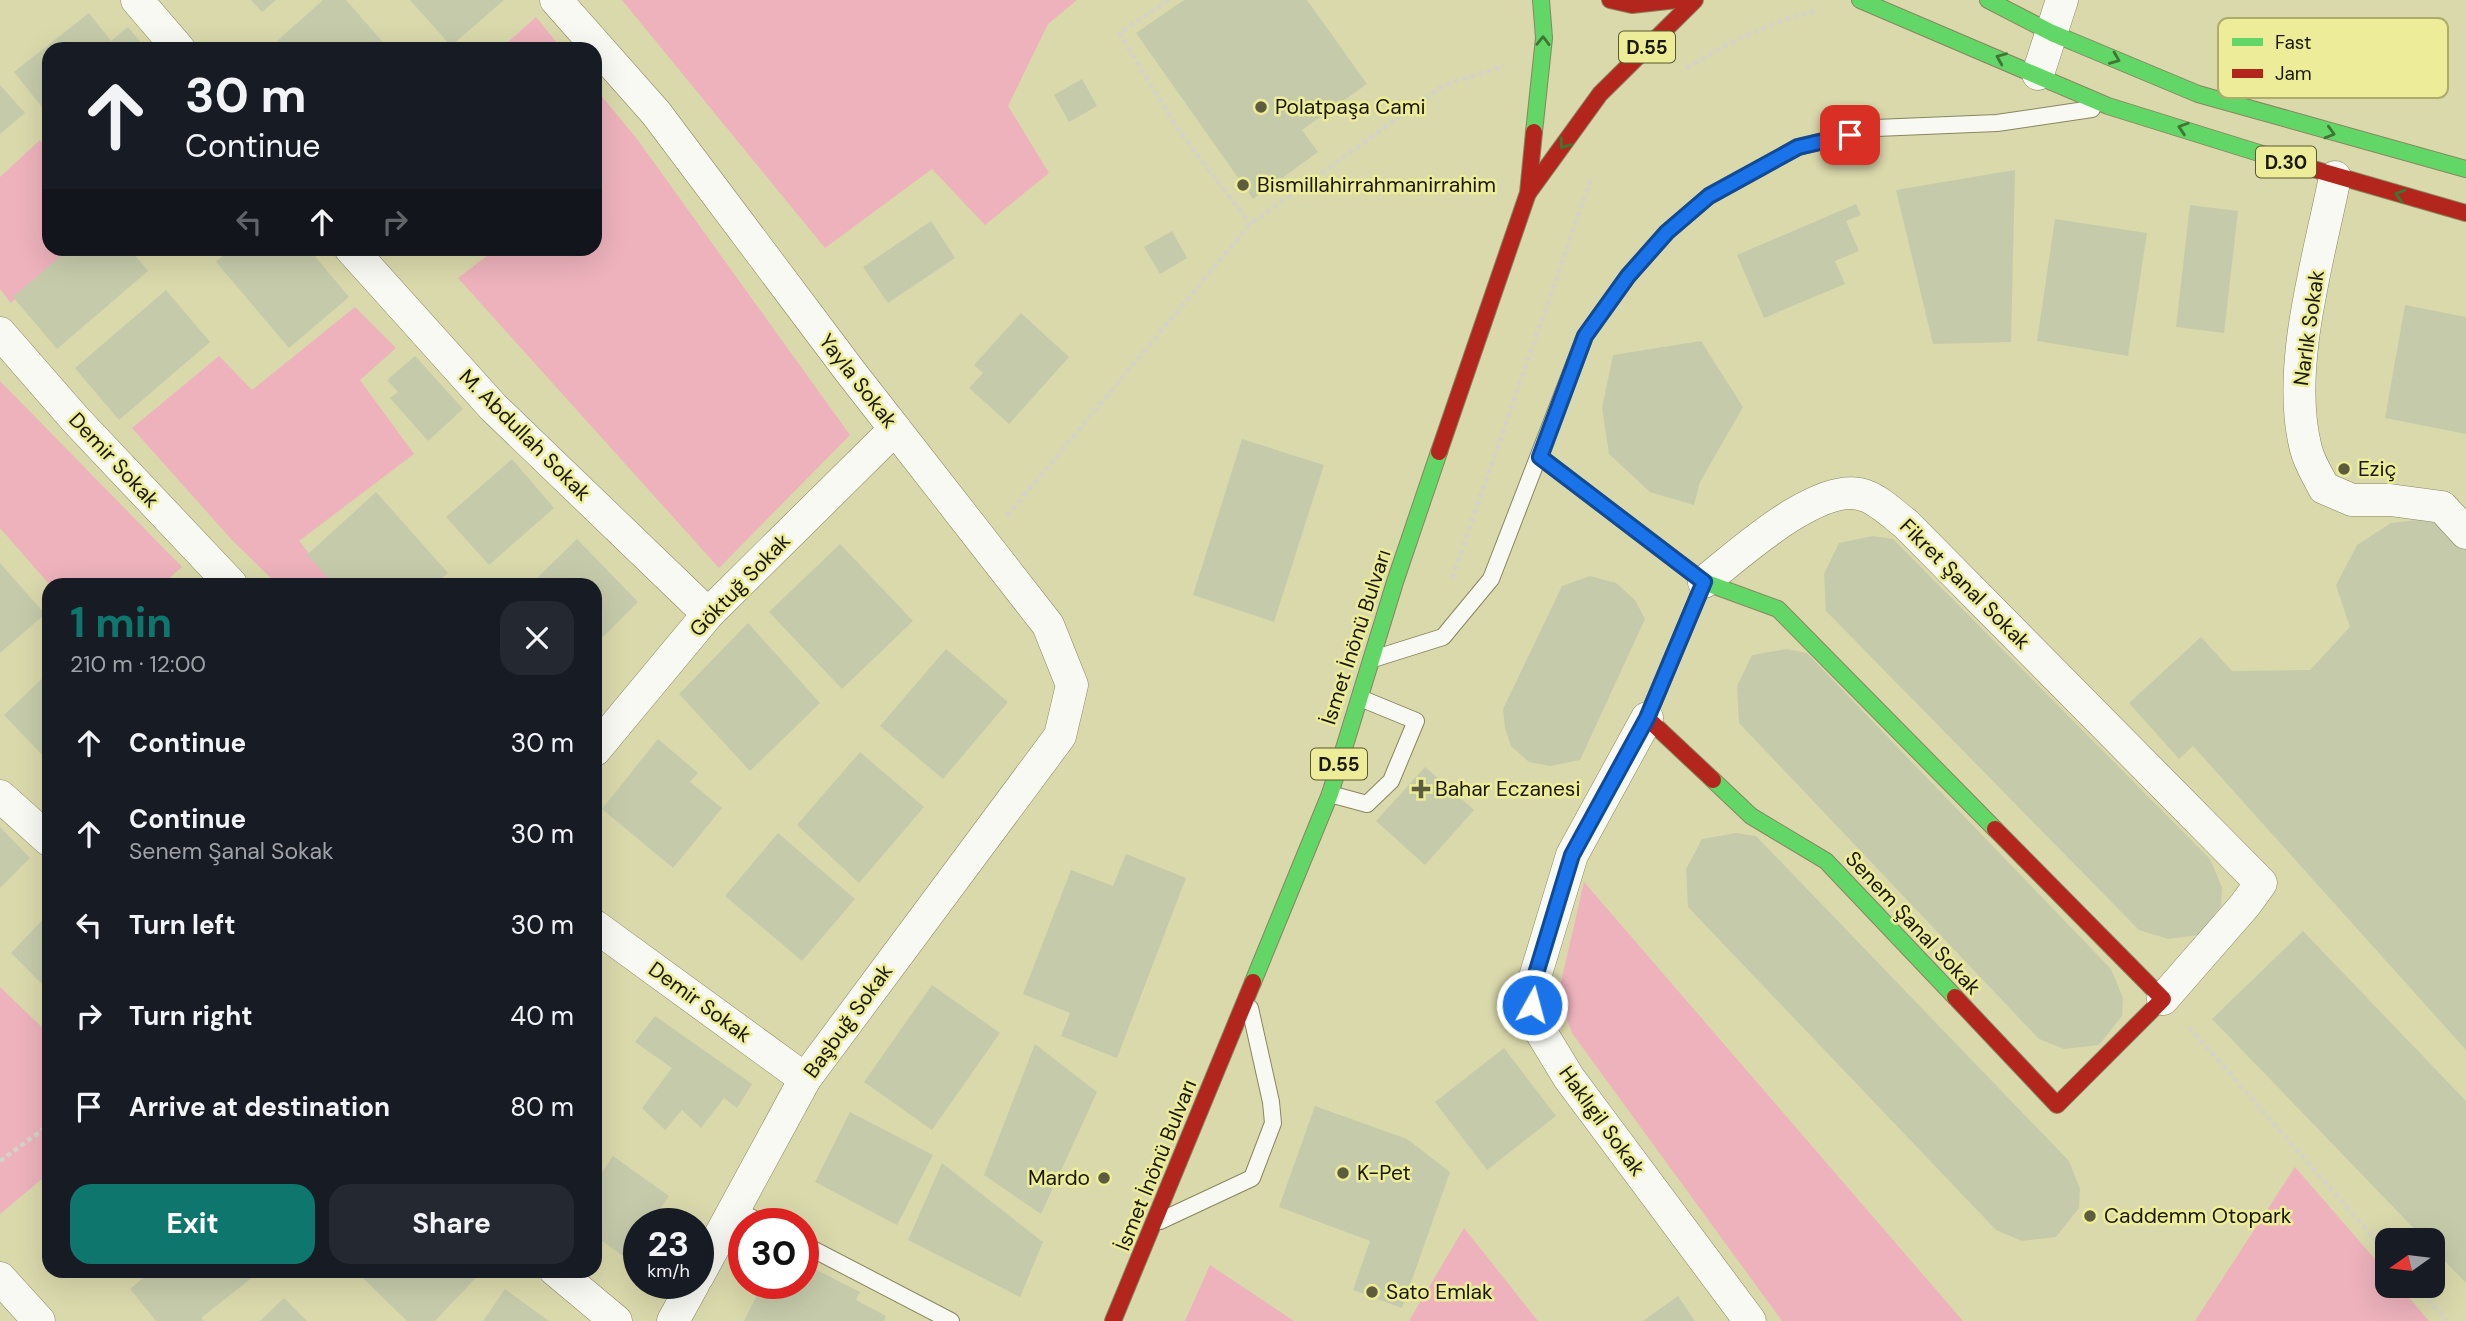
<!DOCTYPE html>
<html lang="en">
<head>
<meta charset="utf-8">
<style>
  :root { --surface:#171b24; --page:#242831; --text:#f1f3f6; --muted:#9ea1a6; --accent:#0f766e }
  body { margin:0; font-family:"DM Sans",sans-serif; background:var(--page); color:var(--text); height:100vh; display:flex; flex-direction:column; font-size:26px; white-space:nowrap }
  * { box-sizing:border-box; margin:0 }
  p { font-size:23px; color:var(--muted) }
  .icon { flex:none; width:38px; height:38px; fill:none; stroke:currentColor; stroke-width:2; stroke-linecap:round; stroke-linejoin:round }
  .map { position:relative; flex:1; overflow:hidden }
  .side { position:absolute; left:42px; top:578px; width:560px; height:700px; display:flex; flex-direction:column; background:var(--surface); border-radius:21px; box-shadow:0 7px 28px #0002 }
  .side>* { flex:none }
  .guide { position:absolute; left:42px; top:42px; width:560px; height:214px; border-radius:21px; box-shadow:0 7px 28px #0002; background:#171b24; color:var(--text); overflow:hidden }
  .needle { width:46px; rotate:256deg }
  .controls { position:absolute; left:2375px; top:1228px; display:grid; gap:14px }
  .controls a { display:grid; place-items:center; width:70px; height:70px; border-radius:14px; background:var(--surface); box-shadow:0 7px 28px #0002; font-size:35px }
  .speed { position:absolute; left:623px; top:1208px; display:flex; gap:14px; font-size:35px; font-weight:700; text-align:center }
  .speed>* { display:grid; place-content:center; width:91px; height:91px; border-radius:50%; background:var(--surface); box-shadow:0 7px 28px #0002; line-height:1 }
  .speed small { font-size:18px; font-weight:400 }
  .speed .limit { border:10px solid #d22; background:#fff; color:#111 }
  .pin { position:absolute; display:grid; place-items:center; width:60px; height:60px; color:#fff; margin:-30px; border-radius:14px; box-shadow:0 4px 10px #0006 }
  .me { position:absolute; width:77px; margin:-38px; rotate:7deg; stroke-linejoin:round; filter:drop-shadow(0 0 5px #0008) }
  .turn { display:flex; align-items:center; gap:24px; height:147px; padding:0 28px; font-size:32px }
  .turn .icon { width:91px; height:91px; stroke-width:2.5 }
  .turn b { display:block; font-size:49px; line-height:60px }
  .lanes { display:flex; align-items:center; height:66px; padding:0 28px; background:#0003; justify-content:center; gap:35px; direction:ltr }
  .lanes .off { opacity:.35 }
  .round { display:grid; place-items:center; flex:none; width:74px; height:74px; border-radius:21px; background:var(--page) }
  .head { display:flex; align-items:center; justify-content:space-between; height:119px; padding:0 28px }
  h1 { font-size:42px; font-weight:700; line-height:52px; color:var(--accent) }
  .action { display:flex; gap:14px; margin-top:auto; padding:14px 28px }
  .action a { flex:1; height:80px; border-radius:21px; background:var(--accent); color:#fff; font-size:28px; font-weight:700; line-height:80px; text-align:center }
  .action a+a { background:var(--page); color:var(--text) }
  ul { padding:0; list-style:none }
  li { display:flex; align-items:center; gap:21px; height:91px; padding:0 28px }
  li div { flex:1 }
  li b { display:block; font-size:26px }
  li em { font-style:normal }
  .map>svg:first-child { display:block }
  .green { fill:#edb2bc }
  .building { fill:#c5cbaa }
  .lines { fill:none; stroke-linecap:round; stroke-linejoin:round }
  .lane-casing { stroke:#88865f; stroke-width:18 }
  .street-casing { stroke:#88865f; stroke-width:33 }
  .fast-casing { stroke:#88865f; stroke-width:18 }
  .jam-casing { stroke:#88865f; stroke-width:18 }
  .path { stroke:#d4d3c5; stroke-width:4.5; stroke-dasharray:5 3.5; stroke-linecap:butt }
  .lane { stroke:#f9f9f3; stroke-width:16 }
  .street { stroke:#f9f9f3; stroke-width:32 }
  .fast { stroke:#63d668; stroke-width:16 }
  .jam { stroke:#b3261e; stroke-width:16 }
  .oneway { stroke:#3e7734 }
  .route-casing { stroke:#114b97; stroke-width:18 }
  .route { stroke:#1a73e8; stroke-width:12 }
  .poi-dot { fill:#5d5c3d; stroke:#edec99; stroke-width:2.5 }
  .labels { text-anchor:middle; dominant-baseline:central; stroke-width:5; stroke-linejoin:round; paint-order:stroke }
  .shield { fill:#edec99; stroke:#59582f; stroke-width:2 }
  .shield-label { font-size:19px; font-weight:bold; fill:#191801 }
  .poi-label { font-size:21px; fill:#191801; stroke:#edec99; text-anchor:start }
  .street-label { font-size:21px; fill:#191801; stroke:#edec99 }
  .key { fill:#edec99; stroke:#adac6b; stroke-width:2 }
  .key-label { font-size:19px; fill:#191801 }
</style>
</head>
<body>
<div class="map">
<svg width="2466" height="1321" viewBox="0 0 2466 1321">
  <rect width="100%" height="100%" fill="#dad9ac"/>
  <g class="green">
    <path d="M622,0H1077L1048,24L1008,106L1049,173L985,225L932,169L825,248Z"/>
    <path d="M536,17L562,49H500Z"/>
    <path d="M595,88L637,139L850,435L719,568L458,278L496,249L595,248Z"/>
    <path d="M40,140L49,151V248L69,249L11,303L0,289V177Z"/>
    <path d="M355,307L396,348L360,380L414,454L299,541L334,584H277L232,540L132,428L219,356L252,390Z"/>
    <path d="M0,381L182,567L163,584H49L0,528Z"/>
    <path d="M1584,882L1963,1321H1782L1572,1033L1558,995Z"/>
    <path d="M0,987L49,1034V1173L0,1214Z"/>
    <path d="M2295,1167L2387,1273V1286H2399L2429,1321H2195Z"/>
    <path d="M1464,1228L1538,1321H1409Z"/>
    <path d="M1210,1265L1294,1321H1185Z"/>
  </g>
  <g class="building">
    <path d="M251,0H276L262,12Z"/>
    <path d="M323,0H346L389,49H283L277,41Z"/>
    <path d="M410,0H504L451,46Z"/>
    <path d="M1184,0H1307L1367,84L1302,130L1318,152L1253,199L1136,33Z"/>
    <path d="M89,13L111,41L128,27L146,49H49V102L42,107L14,72Z"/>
    <path d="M1082,79L1097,106L1069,122L1054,95Z"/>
    <path d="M0,85L25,113L0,134Z"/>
    <path d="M2015,170L2011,342L1933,344L1896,190Z"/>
    <path d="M1856,204L1861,215L1846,221L1859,251L1835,261L1845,284L1764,318L1737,255Z"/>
    <path d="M2190,205L2238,211L2224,333L2176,327Z"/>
    <path d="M2055,219L2147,233L2128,356L2037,341Z"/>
    <path d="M931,221L955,258L888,303L863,267Z"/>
    <path d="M1172,231L1187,258L1160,274L1144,247Z"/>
    <path d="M70,248H129L148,271L57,349L13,297Z"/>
    <path d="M231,248H308L349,297L289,348L216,262Z"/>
    <path d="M166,290L210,342L119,420L75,368Z"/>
    <path d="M2405,305L2466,317V434L2385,418Z"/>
    <path d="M1021,313L1069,357L1009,424L969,388L983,373L974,365Z"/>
    <path d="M1701,341L1743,407L1700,482L1694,505L1650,492L1609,454L1602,408L1613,355Z"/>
    <path d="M415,356L463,409L428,441L390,398L398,392L387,380Z"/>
    <path d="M1242,439L1324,465L1274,622L1193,595Z"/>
    <path d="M512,459L554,508L489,565L446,517Z"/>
    <path d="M376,492L448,573L435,584H334L307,555Z"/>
    <path d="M2426,519L2450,531L2466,547V1050L2193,746L2179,759L2129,703L2201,637L2232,671L2310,670L2350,627L2336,585L2357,545L2391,523Z"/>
    <path d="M1873,536L1893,539L2210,859L2222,887L2221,906L2199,935L2168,939L2139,930L1826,611L1824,574L1839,543Z"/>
    <path d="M577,539L638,602L595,645V584H531Z"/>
    <path d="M840,544L913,621L842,689L769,612Z"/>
    <path d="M0,563L45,614L0,653Z"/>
    <path d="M1590,576L1616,583L1635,600L1645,619L1580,760L1550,766L1529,762L1511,746L1505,728L1503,709L1562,586Z"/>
    <path d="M748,623L820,703L750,771L679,694Z"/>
    <path d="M946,649L1008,702L943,779L880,726Z"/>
    <path d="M1787,649L1807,653L2111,969L2123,998L2122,1016L2099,1045L2064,1049L2039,1039L1739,723L1737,686L1752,655Z"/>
    <path d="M49,672V762L4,715Z"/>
    <path d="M658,739L698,773L690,782L722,808L673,868L602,809Z"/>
    <path d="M860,752L924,807L859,883L797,825Z"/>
    <path d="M1425,767L1474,810L1425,865L1376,821Z"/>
    <path d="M0,827L30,858L0,888Z"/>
    <path d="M778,833L855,899L802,961L725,896Z"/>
    <path d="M1736,833L1756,836L2069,1161L2080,1189L2079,1208L2056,1237L2022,1241L1996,1230L1688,907L1686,869L1702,839Z"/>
    <path d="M1126,854L1186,878L1117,1058L1061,1036L1070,1013L1023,994L1071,870L1113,886Z"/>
    <path d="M49,913V991L11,953Z"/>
    <path d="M2303,931L2466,1101V1283L2432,1248V1241H2426L2212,1019Z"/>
    <path d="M932,985L1000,1033L932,1130L864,1082Z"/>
    <path d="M655,1016L752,1084L737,1108L724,1098L701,1128L682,1110L665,1130L642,1108L672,1068L635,1042Z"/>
    <path d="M1035,1044L1097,1092L1041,1214L984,1175Z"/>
    <path d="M1504,1048L1556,1116L1487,1170L1435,1102Z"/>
    <path d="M1315,1106L1407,1139L1450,1172L1402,1308L1353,1290L1370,1241L1279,1207Z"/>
    <path d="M850,1112L933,1155L897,1225L815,1182Z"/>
    <path d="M613,1156L669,1196L650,1223H639V1239L626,1258L595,1236V1183Z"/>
    <path d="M942,1163L1043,1242L1020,1297L908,1240Z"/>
    <path d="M803,1263L860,1292L856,1300L886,1316L884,1321H744L763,1283H803Z"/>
    <path d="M153,1270H256L258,1273L201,1318L204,1321H156L130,1289Z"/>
    <path d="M355,1270H483L435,1321H407Z"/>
    <path d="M505,1289L549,1321H483Z"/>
    <path d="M1678,1296L1695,1321H1643Z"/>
    <path d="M284,1298L307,1321H260Z"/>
  </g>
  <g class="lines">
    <g class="lane-casing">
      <g id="lane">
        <path d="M1373,659L1443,637L1491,579L1585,336L1628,276L1667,232L1709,196L1798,147L1876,128L1997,123L2092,109"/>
        <path d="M1330,794L1367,804L1391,781L1416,721L1360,698"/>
        <path d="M735,1209L762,1223"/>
        <path d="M1160,1221L1252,1178L1273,1123L1271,1102L1250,1008"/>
        <path d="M803,1244L951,1321"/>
      </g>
    </g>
    <g class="street-casing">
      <g id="street">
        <path d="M137,0L179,49"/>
        <path d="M556,0L656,113L849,370L1048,625L1072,685L1060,736L805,1079L698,1276"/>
        <path d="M2038,74L2062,0"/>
        <path d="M2335,177C2319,258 2285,369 2306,449C2309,462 2318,476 2324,488L2352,500H2390L2442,507L2466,533"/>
        <path d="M350,248L493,407L708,614"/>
        <path d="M0,333L75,419L231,584"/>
        <path d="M1704,582C1737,556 1822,477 1866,496C1880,501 1894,515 1906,524L2261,883L2245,905L2163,999"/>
        <path d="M1647,718L1572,855L1535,977L1532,1005L1541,1032L1569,1078L1750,1321"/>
        <path d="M595,750L708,614L895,429"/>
        <path d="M0,796L49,840"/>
        <path d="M595,926L805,1079"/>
        <path d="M555,1270L616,1321"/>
        <path d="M0,1278L39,1321"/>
        <path d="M673,1321L694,1283"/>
      </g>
    </g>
    <g class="fast-casing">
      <g id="fast">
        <path d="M1860,0L2108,106L2275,158"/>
        <path d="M1988,0L2052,33L2198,94L2466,169"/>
        <path d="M1534,132L1544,38L1541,0"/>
        <path d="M1540,457L1704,582L1778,609L1995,829"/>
        <path d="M1713,780L1751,816L1826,861L1955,997"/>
        <path d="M1253,982L1330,794L1395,582L1439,452"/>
      </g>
    </g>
    <g class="jam-casing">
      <g id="jam">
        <path d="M1610,0L1632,5L1677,0"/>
        <path d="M2275,158L2466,213"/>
        <path d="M1529,192L1600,94L1695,0"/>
        <path d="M1439,452L1528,193L1534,132"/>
        <path d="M1704,582L1647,718L1713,780"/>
        <path d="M1955,997L2057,1105L2163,999L1995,829"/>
        <path d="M1113,1321L1253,982"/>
      </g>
    </g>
    <g class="path">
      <path d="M1169,0L1119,33L1179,131L1250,224"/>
      <path d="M1686,68C1729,43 1767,22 1816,11"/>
      <path d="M1007,516L1250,224L1444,85L1504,66"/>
      <path d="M1452,578L1592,176"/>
      <path d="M2189,1027L2387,1253"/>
      <path d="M0,1161L49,1125"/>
      <path d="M2417,1286L2447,1321"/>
    </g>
    <use href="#lane" class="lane"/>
    <use href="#street" class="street"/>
    <use href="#fast" class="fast"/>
    <use href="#jam" class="jam"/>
  </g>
  <defs><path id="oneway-chevron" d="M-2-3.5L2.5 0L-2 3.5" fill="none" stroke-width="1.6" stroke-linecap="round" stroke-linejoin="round" transform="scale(1.75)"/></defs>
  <g class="oneway">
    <use href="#oneway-chevron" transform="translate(1543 41) rotate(-89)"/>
    <use href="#oneway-chevron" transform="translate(2001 58) rotate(-157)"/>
    <use href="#oneway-chevron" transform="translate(2115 59) rotate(22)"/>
    <use href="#oneway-chevron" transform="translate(2183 128) rotate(-162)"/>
    <use href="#oneway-chevron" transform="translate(2330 133) rotate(16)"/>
    <use href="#oneway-chevron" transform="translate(1564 144) rotate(126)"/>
    <use href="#oneway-chevron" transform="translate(2400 195) rotate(-165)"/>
  </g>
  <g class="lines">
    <g class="route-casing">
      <path id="route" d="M1532,1005L1535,977L1572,855L1647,718L1704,582L1540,457L1585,336L1628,276L1667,232L1709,196L1798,147L1850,135"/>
    </g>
    <use href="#route" class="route"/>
  </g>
  <g class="poi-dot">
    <circle cx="1261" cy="107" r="7"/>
    <circle cx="1243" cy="185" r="7"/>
    <circle cx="2344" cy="469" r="7"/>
    <path d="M1417.5 778.5h7v7h7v7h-7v7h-7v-7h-7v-7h7z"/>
    <circle cx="1343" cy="1173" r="7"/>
    <circle cx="1104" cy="1178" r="7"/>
    <circle cx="2090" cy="1216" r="7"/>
    <circle cx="1372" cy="1292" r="7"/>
  </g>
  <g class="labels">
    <g class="shield">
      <rect x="1619" y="31.5" width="56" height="31" rx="5"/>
      <rect x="2256" y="146.5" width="60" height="31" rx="5"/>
      <rect x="1311" y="748.5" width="56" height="31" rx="5"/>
    </g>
    <g class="shield-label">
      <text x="1647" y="47">D.55</text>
      <text x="2286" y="162">D.30</text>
      <text x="1339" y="764">D.55</text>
    </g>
    <g class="poi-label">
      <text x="1275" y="107">Polatpaşa Cami</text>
      <text x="1257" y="185">Bismillahirrahmanirrahim</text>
      <text x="2358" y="469">Eziç</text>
      <text x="1435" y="789">Bahar Eczanesi</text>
      <text x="1357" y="1173">K-Pet</text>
      <text x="1090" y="1178" text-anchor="end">Mardo</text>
      <text x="2104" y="1216">Caddemm Otopark</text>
      <text x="1386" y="1292">Sato Emlak</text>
    </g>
    <g class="street-label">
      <text transform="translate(2309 328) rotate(-82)">Narlık Sokak</text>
      <text transform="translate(858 381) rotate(52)">Yayla Sokak</text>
      <text transform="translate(525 435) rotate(45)">M. Abdullah Sokak</text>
      <text transform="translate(114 460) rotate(47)">Demir Sokak</text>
      <text transform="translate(1965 584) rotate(45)">Fikret Şanal Sokak</text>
      <text transform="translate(740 585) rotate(-46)">Göktuğ Sokak</text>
      <text transform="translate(1356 637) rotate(-72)">İsmet İnönü Bulvarı</text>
      <text transform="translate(1913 923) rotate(47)">Senem Şanal Sokak</text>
      <text transform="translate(700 1002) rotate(36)">Demir Sokak</text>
      <text transform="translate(848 1021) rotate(-54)">Başbuğ Sokak</text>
      <text transform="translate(1602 1121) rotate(54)">Haklıgil Sokak</text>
      <text transform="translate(1156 1165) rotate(-68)">İsmet İnönü Bulvarı</text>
    </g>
  </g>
  <rect x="2218" y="18" width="230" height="80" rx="10" class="key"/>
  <rect x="2232" y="38" width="31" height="8" fill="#63d668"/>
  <rect x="2232" y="69" width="31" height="9" fill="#b3261e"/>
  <g class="key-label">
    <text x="2275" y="49">Fast</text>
    <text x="2275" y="80">Jam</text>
  </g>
</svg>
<div class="controls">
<a><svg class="needle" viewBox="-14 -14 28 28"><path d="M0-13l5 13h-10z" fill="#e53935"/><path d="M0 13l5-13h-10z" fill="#9ea1a6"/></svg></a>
</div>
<div class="speed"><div>23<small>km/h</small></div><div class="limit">30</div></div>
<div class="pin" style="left:1850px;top:135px;background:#d93025"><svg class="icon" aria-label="arrive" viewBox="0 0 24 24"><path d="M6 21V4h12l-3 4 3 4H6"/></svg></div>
<svg class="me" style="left:1532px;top:1005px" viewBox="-20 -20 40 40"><circle r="17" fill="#1a73e8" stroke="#fff" stroke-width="3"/><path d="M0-11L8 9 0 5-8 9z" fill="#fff"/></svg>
<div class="guide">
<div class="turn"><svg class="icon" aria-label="ahead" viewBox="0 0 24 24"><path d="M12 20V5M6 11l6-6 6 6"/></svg><div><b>30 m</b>Continue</div></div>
<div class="lanes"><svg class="icon off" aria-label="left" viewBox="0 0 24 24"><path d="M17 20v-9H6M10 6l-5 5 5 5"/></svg><svg class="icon" aria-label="ahead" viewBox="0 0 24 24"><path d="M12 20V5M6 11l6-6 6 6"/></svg><svg class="icon off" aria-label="right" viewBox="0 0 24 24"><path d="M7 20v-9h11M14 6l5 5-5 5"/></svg></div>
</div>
<section class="side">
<div class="head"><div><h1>1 min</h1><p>210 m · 12:00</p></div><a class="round"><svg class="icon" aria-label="close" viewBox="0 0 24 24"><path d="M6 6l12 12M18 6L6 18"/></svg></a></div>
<ul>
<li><svg class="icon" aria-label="ahead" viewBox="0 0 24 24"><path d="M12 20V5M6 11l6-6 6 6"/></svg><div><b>Continue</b></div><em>30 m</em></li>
<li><svg class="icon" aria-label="ahead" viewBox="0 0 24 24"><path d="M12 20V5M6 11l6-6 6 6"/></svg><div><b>Continue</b><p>Senem Şanal Sokak</p></div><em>30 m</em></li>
<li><svg class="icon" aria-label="left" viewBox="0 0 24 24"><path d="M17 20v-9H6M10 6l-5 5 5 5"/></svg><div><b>Turn left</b></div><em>30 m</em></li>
<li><svg class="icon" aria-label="right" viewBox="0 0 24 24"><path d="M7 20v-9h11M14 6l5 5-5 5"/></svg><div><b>Turn right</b></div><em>40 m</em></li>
<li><svg class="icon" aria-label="arrive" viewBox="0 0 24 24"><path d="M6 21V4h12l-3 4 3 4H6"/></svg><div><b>Arrive at destination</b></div><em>80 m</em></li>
</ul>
<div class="action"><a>Exit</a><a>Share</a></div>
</section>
</div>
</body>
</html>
